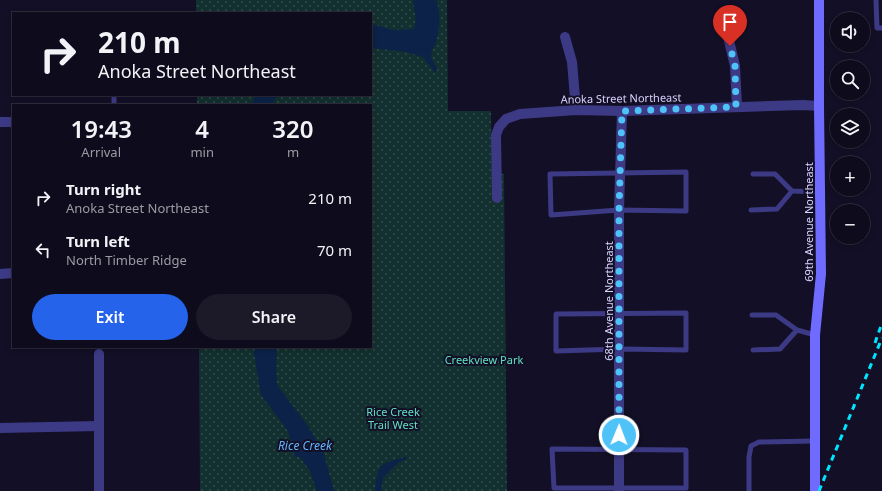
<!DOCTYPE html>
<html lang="en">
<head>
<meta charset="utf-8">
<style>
  :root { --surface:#0e0b1c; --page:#1c1929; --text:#f1f3f6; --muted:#9b9ba3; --line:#2e2b3b; --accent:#2563eb }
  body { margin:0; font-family:"Noto Sans",sans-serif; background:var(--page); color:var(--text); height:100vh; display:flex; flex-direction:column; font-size:15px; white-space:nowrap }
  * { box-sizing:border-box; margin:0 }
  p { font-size:13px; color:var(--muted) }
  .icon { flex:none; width:22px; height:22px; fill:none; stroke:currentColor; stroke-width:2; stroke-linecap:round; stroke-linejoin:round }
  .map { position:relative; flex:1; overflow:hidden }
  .drawer { position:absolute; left:12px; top:104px; width:360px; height:244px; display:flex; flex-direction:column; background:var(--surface); border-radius:0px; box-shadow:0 2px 6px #0003,0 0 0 1px var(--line) }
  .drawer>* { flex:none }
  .hud { position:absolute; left:12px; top:12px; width:360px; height:84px; border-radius:0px; box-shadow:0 2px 6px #0003,0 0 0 1px var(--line); background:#0e0b1c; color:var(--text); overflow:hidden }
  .controls { position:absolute; left:830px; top:12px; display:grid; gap:8px }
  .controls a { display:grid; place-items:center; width:40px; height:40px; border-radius:50%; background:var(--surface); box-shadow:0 2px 6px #0003,0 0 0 1px var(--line); font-size:20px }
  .pin { position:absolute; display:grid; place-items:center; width:34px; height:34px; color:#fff; margin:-41px -17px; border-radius:50% 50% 50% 0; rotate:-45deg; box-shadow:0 0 4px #0007 }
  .pin .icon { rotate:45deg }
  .me { position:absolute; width:44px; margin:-22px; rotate:1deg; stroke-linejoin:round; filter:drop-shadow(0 0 3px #0008) }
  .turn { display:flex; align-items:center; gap:14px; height:84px; padding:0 20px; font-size:18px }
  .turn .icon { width:52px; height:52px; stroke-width:2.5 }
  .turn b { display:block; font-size:28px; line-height:34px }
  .eta { display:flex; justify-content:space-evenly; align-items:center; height:68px; text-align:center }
  .eta b { font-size:24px; font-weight:600; line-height:28px }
  .cta { display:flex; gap:8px; margin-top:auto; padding:8px 20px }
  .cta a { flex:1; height:46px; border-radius:24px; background:var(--accent); color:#fff; font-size:16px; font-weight:600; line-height:46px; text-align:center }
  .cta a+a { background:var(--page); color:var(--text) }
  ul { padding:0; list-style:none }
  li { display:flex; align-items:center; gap:12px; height:52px; padding:0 20px }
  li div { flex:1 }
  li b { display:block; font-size:15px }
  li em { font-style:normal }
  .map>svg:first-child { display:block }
  .park { fill:url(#park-dots) }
  .water { fill:#0c2248 }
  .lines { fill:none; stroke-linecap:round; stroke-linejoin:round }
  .river { stroke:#0c2248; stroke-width:18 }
  .lane { stroke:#3d3a85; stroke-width:5 }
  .street { stroke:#3d3a85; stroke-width:10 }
  .secondary { stroke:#6f6bff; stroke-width:10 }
  .rail { stroke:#00e5ff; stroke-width:3; stroke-dasharray:6 5; stroke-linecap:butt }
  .route { stroke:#4fc3f7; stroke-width:7; stroke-dasharray:0 12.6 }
  .labels { text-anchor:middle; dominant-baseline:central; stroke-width:4; stroke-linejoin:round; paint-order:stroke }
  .street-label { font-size:11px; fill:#d9d4ff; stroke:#130f26 }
  .park-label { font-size:11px; fill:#5fe0c0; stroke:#130f26 }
  .water-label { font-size:12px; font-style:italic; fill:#62b6ff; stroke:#130f26 }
</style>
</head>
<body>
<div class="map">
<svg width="882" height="491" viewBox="0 0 882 491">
  <defs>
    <pattern id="park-dots" width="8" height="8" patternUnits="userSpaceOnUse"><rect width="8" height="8" fill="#12302f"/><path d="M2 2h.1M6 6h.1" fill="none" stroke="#344d4e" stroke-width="1.8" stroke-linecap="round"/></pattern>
  </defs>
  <rect width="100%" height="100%" fill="#130f26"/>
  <path class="park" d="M196,0H447L448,111H491L492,173L504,174L507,491H200L199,347H371V105H197V95H371V13H196Z"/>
  <g class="water">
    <path d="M422,0H436C441,12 440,29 436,42C434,48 429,52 432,60C433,63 436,66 437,68L435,73L423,57L407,52L371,48V24L393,30L417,29L425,19Z"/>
    <path d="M256,95H278L271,105H251Z"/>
    <path d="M255,347H277L276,367L277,385L307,425L323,451L334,491H317L310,471L300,457H295L288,431L261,395L254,353Z"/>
    <path d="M406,457L408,458L398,463L383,478L381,491H375C378,463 379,464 406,457Z"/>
  </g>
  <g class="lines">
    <path class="river" d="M421,41L425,19L422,0"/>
    <g class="lane">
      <path d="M876,0L877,28H882"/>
      <path d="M114,95V105"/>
      <path d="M686,172V211L619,210L551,215L550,174Z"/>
      <path d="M753,174H775L792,191L820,192"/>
      <path d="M751,210L777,209L792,191"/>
      <path d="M686,313V350L620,349L556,351V314Z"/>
      <path d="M752,315H776L797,330L815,335"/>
      <path d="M753,350L780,349L797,330"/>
      <path d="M552,449L686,450V488H554Z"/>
      <path d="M749,491V457L751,446L759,442L815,441"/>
    </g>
    <g class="street">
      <path d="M727,32L735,66L737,107"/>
      <path d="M565,37L572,62L576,110"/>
      <path d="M0,122H13"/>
      <path d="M497,198L496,135L499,127L506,119L520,114L576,110L622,111L803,105L819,106"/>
      <path d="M0,274L13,273"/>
      <path d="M99,354V491"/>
      <path d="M0,428L99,426"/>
      <path d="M619,491V210L622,111"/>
    </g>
    <path class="secondary" d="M815,491V335L821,274L819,106V0"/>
    <g class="rail">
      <path d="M875,343L882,323"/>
      <path d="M819,491L882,338"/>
    </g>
  </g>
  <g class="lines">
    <path class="route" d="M619,435V210L622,111L736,107L735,66L730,46"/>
  </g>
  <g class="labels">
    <g class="street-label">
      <text transform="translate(621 98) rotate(-1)">Anoka Street Northeast</text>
      <text transform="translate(808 222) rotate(-90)">69th Avenue Northeast</text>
      <text transform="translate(608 301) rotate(-90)">68th Avenue Northeast</text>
    </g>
    <g class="park-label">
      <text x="484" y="359">Creekview Park</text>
      <text x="393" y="411">Rice Creek<tspan x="393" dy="13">Trail West</tspan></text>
    </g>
    <g class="water-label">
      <text x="305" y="445">Rice Creek</text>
    </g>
  </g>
</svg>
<div class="controls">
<a><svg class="icon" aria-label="sound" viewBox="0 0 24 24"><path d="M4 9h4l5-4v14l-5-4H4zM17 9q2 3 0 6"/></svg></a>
<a><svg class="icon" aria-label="search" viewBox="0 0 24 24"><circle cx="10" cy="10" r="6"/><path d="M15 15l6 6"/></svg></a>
<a><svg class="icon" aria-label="layers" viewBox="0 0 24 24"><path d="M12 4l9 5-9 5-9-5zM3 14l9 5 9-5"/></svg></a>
<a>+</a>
<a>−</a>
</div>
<div class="pin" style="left:730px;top:46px;background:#d93025"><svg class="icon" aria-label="arrive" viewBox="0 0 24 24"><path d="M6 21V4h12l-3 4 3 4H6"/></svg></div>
<svg class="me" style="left:619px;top:435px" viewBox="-20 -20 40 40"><circle r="17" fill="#4fc3f7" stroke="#fff" stroke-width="3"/><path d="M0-11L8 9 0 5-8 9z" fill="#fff"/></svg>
<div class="hud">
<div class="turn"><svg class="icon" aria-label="right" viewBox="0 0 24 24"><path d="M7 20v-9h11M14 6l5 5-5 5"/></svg><div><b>210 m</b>Anoka Street Northeast</div></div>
</div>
<section class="drawer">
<div class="eta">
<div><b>19:43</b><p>Arrival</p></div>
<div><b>4</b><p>min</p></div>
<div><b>320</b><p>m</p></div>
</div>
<ul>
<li><svg class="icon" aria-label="right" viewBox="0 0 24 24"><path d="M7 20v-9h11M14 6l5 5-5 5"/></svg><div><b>Turn right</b><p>Anoka Street Northeast</p></div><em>210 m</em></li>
<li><svg class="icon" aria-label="left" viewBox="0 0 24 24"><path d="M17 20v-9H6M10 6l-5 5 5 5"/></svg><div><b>Turn left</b><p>North Timber Ridge</p></div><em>70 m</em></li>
</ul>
<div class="cta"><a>Exit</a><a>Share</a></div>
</section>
</div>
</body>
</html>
